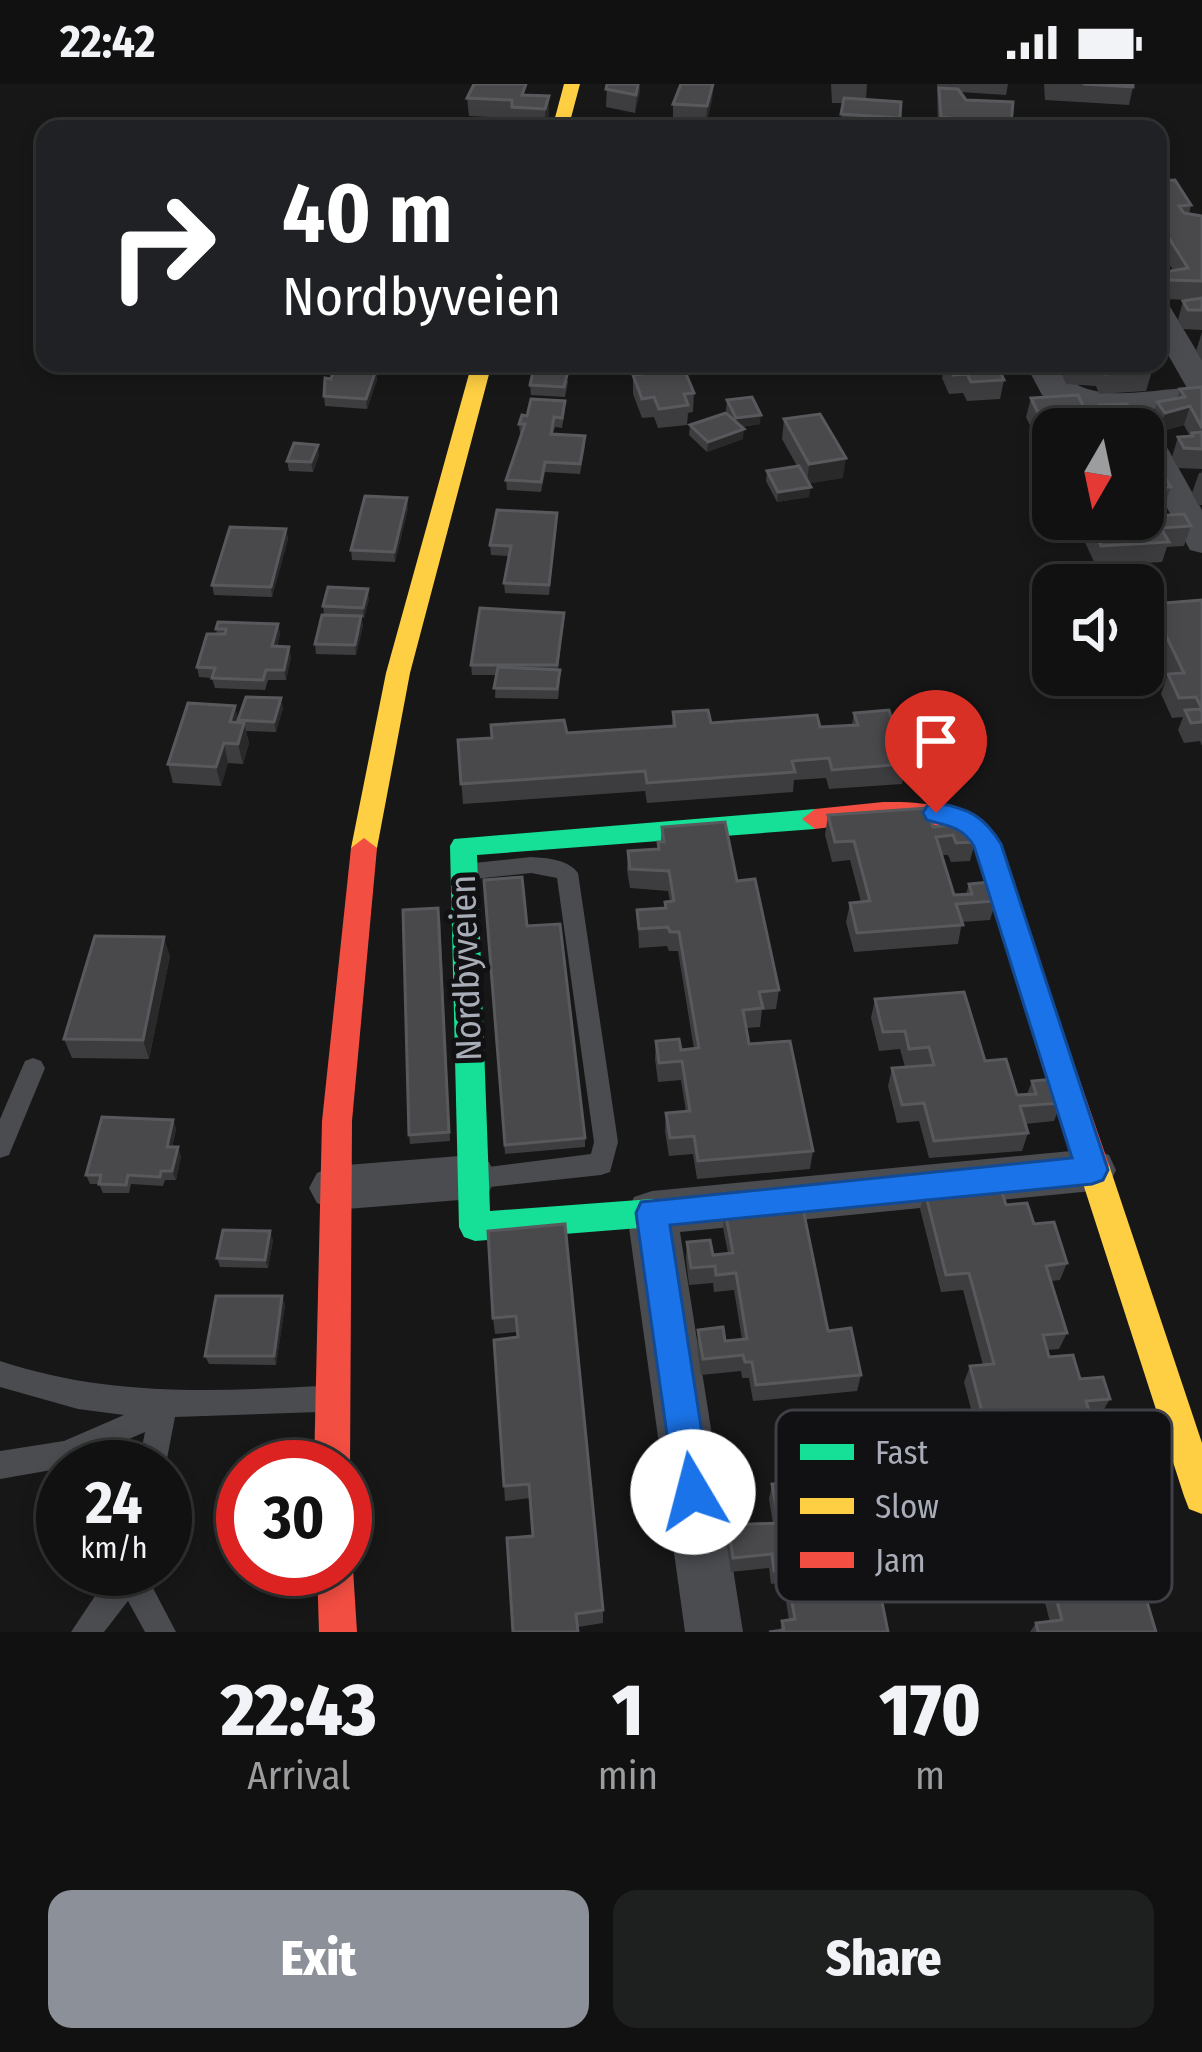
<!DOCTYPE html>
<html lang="en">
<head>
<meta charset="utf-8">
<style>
  :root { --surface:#111; --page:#1e1f1f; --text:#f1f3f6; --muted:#9c9d9f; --line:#303131; --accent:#8c9099 }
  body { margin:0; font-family:"Fira Sans Condensed",sans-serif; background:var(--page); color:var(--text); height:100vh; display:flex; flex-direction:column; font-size:45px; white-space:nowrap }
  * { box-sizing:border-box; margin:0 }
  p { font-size:39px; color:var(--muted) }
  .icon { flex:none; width:66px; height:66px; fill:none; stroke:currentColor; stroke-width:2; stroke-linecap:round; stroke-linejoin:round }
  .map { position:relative; height:1548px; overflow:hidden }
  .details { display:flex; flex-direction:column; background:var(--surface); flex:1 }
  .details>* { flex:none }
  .guide { position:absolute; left:36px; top:36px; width:1131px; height:252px; border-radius:24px; box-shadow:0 6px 18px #0003,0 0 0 3px var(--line); background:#202124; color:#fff; overflow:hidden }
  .needle { width:78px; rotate:189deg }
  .fabs { position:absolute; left:1032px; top:324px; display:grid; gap:24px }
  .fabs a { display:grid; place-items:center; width:132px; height:132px; border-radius:24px; background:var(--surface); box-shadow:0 6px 18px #0003,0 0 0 3px var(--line); font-size:60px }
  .speed { position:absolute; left:36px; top:1356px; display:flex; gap:24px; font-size:60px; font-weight:700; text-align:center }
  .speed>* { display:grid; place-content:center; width:156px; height:156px; border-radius:50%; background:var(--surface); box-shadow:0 6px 18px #0003,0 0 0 3px var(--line); line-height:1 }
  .speed small { font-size:30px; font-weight:400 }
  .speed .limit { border:18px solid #d22; background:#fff; color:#111 }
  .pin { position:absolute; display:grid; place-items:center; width:102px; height:102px; color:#fff; margin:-123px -51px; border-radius:50% 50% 50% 0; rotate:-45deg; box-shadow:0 0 12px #0007 }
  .pin .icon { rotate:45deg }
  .me { position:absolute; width:132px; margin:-66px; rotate:352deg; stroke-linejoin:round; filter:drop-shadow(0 0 9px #0008) }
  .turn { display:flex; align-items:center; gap:42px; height:252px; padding:0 48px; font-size:54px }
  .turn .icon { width:156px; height:156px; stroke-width:2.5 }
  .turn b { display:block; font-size:84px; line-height:102px }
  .eta { display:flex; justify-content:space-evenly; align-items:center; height:204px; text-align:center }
  .eta b { font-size:72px; font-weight:800; line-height:84px }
  .primary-button { display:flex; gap:24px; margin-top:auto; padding:24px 48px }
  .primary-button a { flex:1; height:138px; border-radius:24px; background:var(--accent); color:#fff; font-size:48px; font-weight:800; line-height:138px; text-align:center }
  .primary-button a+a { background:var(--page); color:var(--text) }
  .status { display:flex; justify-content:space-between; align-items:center; height:84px; padding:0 60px; background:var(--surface); direction:ltr }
  .status svg { height:33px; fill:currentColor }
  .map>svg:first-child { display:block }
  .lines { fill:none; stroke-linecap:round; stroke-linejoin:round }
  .lane { fill:#4b4c50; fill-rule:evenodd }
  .street { fill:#4b4c50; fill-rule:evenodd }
  .fast { fill:#16e098; fill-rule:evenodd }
  .slow { fill:#ffcf43; fill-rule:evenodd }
  .jam { fill:#f24e42; fill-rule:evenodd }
  .wall { fill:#3d3d3f }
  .shaded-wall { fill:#29292a }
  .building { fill:#49494c; stroke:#58595d; stroke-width:3 }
  .route { fill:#1a73e8; stroke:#114b97; stroke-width:3 }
  .labels { text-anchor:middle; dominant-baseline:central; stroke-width:10; stroke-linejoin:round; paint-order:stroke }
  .street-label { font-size:36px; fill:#a8adb8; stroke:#111113 }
  .key { fill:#111113; stroke:#3e4045; stroke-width:3 }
  .key-label { font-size:33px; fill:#a8adb8 }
</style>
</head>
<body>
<div class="status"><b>22:42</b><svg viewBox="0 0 49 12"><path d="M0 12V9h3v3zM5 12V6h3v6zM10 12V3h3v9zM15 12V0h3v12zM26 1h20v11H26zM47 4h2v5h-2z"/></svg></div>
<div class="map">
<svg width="1202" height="1548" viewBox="0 0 1202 1548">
  <rect width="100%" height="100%" fill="#171717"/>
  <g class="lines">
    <g class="lane">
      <path d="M531,773C546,774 568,775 578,789L618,1058L610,1088L601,1091L481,1104L472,1101L469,1093L472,1085L591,1070L594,1058L557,794L531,789L464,796L457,794L453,788L457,782L464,780Z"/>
      <path d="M33,974L41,977L45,984L9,1071L0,1074V1035L25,977Z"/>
      <path d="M0,1277C105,1312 210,1308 319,1302L329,1306L332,1315L329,1324L319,1328L175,1333L165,1385L138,1383L145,1348L63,1384L0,1395V1367L64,1357L124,1331L78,1325L0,1303Z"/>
      <path d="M113,1485H143L176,1548H145L128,1517L104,1548H71Z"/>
    </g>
    <g class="street">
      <path d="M1158,218L1169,221L1202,276V323L1078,328L1042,311L1025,279H1057C1079,324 1143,306 1187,304L1158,253Z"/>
      <path d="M1143,339L1159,349L1202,426V469L1190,466L1143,380V345H1129Z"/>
      <path d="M1092,1065L1109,1071L1116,1086L1109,1101L1092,1107L680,1148L743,1548H685L627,1129L634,1113L652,1107Z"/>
      <path d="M472,1071L489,1078L496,1093L489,1108L472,1115L334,1126L317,1119L309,1104L317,1089L334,1082Z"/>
    </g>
    <path class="fast" d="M815,725L828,735L815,745L477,771L490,1127L652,1115L663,1119L668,1129L663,1139L652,1143L475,1157L464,1153L459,1143L450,762L454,755Z"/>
    <g class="slow">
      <path d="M564,0H580L568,45H552Z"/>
      <path d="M472,279H492L410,589L377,764L364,774L351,764L386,589Z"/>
      <path d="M1093,1067L1104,1071L1109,1081L1202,1359V1430L1189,1425L1184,1412L1077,1081L1082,1071Z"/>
    </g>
    <g class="jam">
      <path d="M883,718C927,717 964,722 996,753L1109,1081L1104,1091L1093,1095L1082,1091L1077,1081L975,765C932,722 870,739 815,745L802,735L815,725Z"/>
      <path d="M364,754L377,764L352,1037L350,1383L345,1394V1383H314L322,1037L351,764Z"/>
      <path d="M345,1471L353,1485L357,1548H319L317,1485H345Z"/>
    </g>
  </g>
  <g class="wall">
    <path d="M607,0H640L635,29L606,23Z"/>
    <path d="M713,0L712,16L706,40L673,38V20Z"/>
    <path d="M831,0H867L866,16L901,18L898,45H840L843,19H832Z"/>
    <path d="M937,0H1008L1006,11L960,8L966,16L1013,18L1010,45H938Z"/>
    <path d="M1044,0H1133V3L1129,21L1045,16Z"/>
    <path d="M549,12V30L545,43L513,41L512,34L469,32L467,14Z"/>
    <path d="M1158,97L1191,121L1189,130L1202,132V246L1183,245L1178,236L1183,217L1191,216L1164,215L1160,207L1165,188L1173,186L1158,163Z"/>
    <path d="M1202,248V276L1196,267Z"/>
    <path d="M535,279H588L587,283L566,286L555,285L568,297L565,313L531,311L530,301Z"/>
    <path d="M936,279H996L1004,296L1000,315L967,317L963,309L949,310L942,294L944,285L939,286Z"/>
    <path d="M1064,279H1147L1152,287L1146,307L1099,310L1096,302L1066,300L1062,290Z"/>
    <path d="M648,285L694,309L693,328L688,329L687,341L658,344L654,333L642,334L633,310V291L648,289Z"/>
    <path d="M376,286L377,296L367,325L325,322L324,312L331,295Z"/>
    <path d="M1202,303V385L1178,384L1172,373L1178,353L1190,352L1184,341L1159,348L1152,338L1157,318L1177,315L1180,305Z"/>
    <path d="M1031,314L1086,328L1097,327L1099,321L1133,331L1129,345H1053V390L1026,333Z"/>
    <path d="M727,316L760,340L741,343L743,355L707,368L689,351L690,341L729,332L726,326Z"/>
    <path d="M565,327L562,344L555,343L553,350L585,352V362L580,390L545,388L541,408L507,406L506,396L522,350H520L519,340Z"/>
    <path d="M784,335L843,394L809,399V413L777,418L766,397L767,387L797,382L782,355Z"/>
    <path d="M1143,355L1151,366L1145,386H1143Z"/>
    <path d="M319,371L313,388L289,387L287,377Z"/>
    <path d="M1202,386V421H1198L1192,409L1199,389H1201Z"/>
    <path d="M1143,393L1171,403L1164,423L1151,424L1155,432L1191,442L1184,462L1167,463L1162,478L1096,482L1074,435H1143Z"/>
    <path d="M408,424L395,478L352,476L351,466Z"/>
    <path d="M557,439L549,511L505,509L504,499L509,472L491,471L490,461Z"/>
    <path d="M286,445L288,455L272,513L214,511L212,501Z"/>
    <path d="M369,515L364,534L361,533L363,542L356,571L316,570L315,560L324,531L323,522Z"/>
    <path d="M1202,516V662L1200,657L1184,659L1178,646L1183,633L1172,634L1161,610L1168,590L1144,539L1151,520Z"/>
    <path d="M564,529L558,586L560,596L558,615L495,614L496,591H472L471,581Z"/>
    <path d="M278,540L280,550L277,562L291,573L286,596H268L265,606L215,604L212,594L199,593L197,583L217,550L216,545Z"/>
    <path d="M235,622L238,636L283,624L276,648L246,647L249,659L243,680L228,679L221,702L173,699L168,680Z"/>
    <path d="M673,628L711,639L820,643L852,641L854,629L906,680L902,700L829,705L826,694L794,696L793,708L647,719L645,707L463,720L458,656L672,642Z"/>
    <path d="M828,731L933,743L975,758L970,777L951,778L948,771H941L954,811L966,810L969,800L996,817L990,836L962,838L958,860L854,868L846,838L850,819L861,818L850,776L832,778L825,751Z"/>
    <path d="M662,743L737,797L779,906L776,925L762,926L760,943L746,944L749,960L813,1067L810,1085L697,1095L693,1070L669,1072L665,1047L666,1029L686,1028L681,996L658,998L655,975L656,957L681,966L694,965L678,867H669L667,862L639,864L637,826L665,824L670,817L668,807L630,804L627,786L628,767L658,765V758H661Z"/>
    <path d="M484,796L527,842L585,1054V1063L505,1070Z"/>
    <path d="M440,833L450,1057L410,1060L409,1051Z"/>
    <path d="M170,872L149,975L72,974L64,955Z"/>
    <path d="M875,915L985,977L1017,1011L1027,1010L1032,997L1061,1019L1054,1037L1025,1040L1028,1049L1022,1067L929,1074L919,1037L897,1039L888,1002L892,984L905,983L900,965L879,967L871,934Z"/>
    <path d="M173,1036L176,1045L172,1063L181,1072L176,1096H165L163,1102L131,1100L129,1109H103L99,1100H90L86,1091Z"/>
    <path d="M925,1108L1006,1121L1034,1140L1067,1179L1060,1196L1051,1197L1067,1249L1059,1265L1047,1266L1049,1273L1110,1315L1101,1330L1091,1331L1133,1471L1124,1485L1112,1486L1116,1501L1156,1548H1030L1036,1539L1050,1538L999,1341L976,1344L964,1298L970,1282L983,1281L963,1206L941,1208L920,1125Z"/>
    <path d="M725,1127L828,1247L861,1291L857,1307L753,1317L749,1294H742L741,1287L701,1291L697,1262L698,1246L725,1257L742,1255L734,1206L714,1208L713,1199L689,1201L686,1175L687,1158L713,1171L728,1169L723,1144Z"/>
    <path d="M565,1140L603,1526V1539L578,1543L530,1414L505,1417L504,1402L518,1253L517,1248L495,1250L493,1234Z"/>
    <path d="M273,1156L268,1184L220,1183L217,1174Z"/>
    <path d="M282,1212L285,1221L276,1281L209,1280L205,1272Z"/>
    <path d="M772,1400L888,1548L780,1547L782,1537L789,1536L783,1498L771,1500L769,1484L731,1488L726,1455L728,1441L773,1439L769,1415Z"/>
  </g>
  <g class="shaded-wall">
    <path d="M638,0H640V9L635,29Z"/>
    <path d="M713,0L712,16L706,40L707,22Z"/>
    <path d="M549,12V30L545,43V25Z"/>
    <path d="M566,279H588L587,283L566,286Z"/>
    <path d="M376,286L377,296L367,325L366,315Z"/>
    <path d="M1190,322L1184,341L1159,348L1165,329Z"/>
    <path d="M761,331L760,340L735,344L736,334Z"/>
    <path d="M744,345L743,355L707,368L708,358Z"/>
    <path d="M318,361L319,371L313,388L311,378Z"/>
    <path d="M846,374L843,394L807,400L809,380Z"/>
    <path d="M811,403L809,413L777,418L778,408Z"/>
    <path d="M407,414L408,424L395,478L394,468Z"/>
    <path d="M286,445L288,455L272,513L271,503Z"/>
    <path d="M368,505L369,515L364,534L363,524Z"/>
    <path d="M361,532L363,542L356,571L355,561Z"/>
    <path d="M278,540L280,550L274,572L272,562Z"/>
    <path d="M289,563L291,573L286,596L284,586Z"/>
    <path d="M281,614L283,624L276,648L274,638Z"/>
    <path d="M235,622L239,641L230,638Z"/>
    <path d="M244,639L249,659L243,680L238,660Z"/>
    <path d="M224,659L228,679L221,702L216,683Z"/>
    <path d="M164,853L170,872L149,975L143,956Z"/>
    <path d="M173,1036L176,1045L170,1072L167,1063Z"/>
    <path d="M178,1063L181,1072L176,1096L172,1087Z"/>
    <path d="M270,1147L273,1156L268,1184L265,1176Z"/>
    <path d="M282,1212L285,1221L276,1281L274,1272Z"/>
  </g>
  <g class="building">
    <path d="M474,0H526L522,11L549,12L545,25L512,23V16L467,14Z"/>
    <path d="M607,0H638L636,11L606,5Z"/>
    <path d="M681,0H713L707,22L673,20Z"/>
    <path d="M1083,0H1133V3Z"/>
    <path d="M939,4L958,5L966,16L1013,18L1011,41L941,33Z"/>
    <path d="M844,14L901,18L900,34L841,30Z"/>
    <path d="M603,35H646L643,45H599Z"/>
    <path d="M648,35L690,41L689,45H645Z"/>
    <path d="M757,40L756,45H716V41Z"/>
    <path d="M1175,96L1191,121L1179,122L1184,129L1202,132V197L1170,196L1165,188L1188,184L1162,143H1158V97Z"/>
    <path d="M1202,214V226H1188L1183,217Z"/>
    <path d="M535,279H554L552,286L568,287L564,303L530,301Z"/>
    <path d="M948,279H996L1004,296L971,298L967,290L953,291Z"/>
    <path d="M1070,279H1147L1152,287L1104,290L1101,283Z"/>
    <path d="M334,284L376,286L366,315L324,312L325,294L331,295Z"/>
    <path d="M648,285H684L694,309L684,310L688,321L659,325L654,313L642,315L633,291L649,289Z"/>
    <path d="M1202,303V344L1190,322L1165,329L1157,318L1185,313L1180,305Z"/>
    <path d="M1078,311L1086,328L1101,327L1099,321L1127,320L1133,331L1102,327L1111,345H1053V361L1031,314Z"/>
    <path d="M752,313L761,331L736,334L727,316Z"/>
    <path d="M531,315L565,317L562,334L554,333L551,350L585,352L580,380L545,378L541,398L506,396L525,340H519L522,331L527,332Z"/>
    <path d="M726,329L744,345L708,358L690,341Z"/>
    <path d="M820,330L846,374L809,380L784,335Z"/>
    <path d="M1202,348V365L1184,364L1178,353L1193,352L1192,349Z"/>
    <path d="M1143,355H1145L1151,366L1143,367Z"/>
    <path d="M294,359L318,361L311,378L287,377Z"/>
    <path d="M799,382L811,403L778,408L767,387Z"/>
    <path d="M1164,392L1171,403L1143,405V393Z"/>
    <path d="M1143,408L1155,432L1184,430L1191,442L1161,444L1169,458L1101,462L1088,435H1143Z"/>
    <path d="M365,412L407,414L394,468L351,466Z"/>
    <path d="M497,426L557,429L549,501L504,499L511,462L490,461Z"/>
    <path d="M230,443L286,445L271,503L212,501Z"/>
    <path d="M328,503L368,505L363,524L323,522Z"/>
    <path d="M1202,516V638L1191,639L1185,626L1202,625L1196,613L1179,614L1168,590L1184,589L1151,520Z"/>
    <path d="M480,524L564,529L557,581H471Z"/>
    <path d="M322,531L361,532L355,561L315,560Z"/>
    <path d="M218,538L278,540L272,562L289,563L284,586H266L263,596L212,594L215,584L197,583L207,550H225L226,545H216Z"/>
    <path d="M498,583L560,586L557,605L494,604Z"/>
    <path d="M246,613L281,614L274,638L238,636Z"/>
    <path d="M188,619L235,622L230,638L244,639L238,660L224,659L216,683L168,680Z"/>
    <path d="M708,626L711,639L817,631L820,643L858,641L854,629L889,626L906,680L832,686L829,674L792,677L795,688L647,699L645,687L461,700L458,656L492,654L491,641L564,636L567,649L675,642L673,628Z"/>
    <path d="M927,724L933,743L970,740L975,758L956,759L953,751L936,753L954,811L972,810L969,800L989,798L996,817L956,820L963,841L857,849L850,819L870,817L854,757L835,758L828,731Z"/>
    <path d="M725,738L737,797L755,795L779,906L759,908L763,924L743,926L749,960L790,957L813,1067L698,1077L694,1052L670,1054L666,1029L690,1027L682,977L659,979L656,957L679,955L681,966L699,964L679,848H670L668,843L639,845L637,826L666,824L665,818L674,817L669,787L630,785L628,767L659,765L658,758H664L662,743Z"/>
    <path d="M522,793L527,842L560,840L585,1054L505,1061L484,796Z"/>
    <path d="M438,824L449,1048L409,1051L403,826Z"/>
    <path d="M95,852L164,853L143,956L64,955Z"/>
    <path d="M964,908L985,977L1006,975L1017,1011L1036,1010L1032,997L1054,995L1061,1019L1020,1022L1028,1049L934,1057L924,1019L902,1021L892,984L934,981L929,963L909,965L905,947L883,948L875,915Z"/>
    <path d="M102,1033L173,1036L167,1063H178L172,1087H161L160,1093L128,1091L126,1101L99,1100L101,1091H86Z"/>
    <path d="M1000,1102L1006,1121L1027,1119L1034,1140L1054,1138L1067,1179L1046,1182L1067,1249L1043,1251L1049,1273L1073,1271L1080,1295L1103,1293L1110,1315L1086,1317L1133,1471L1108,1474L1116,1501L1141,1498L1156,1548H1038L1036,1539L1062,1536L1006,1326L982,1328L970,1282L994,1280L969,1189L946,1191L925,1108Z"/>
    <path d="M802,1120L828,1247L851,1244L861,1291L756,1301L752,1278H745L743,1271L703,1275L698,1246L723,1243L725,1257L747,1255L736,1189L716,1191L715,1182L691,1184L687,1158L710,1156L713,1171L733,1169L725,1127Z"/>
    <path d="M565,1140L603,1526L576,1530L578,1548H513L507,1454L533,1452L529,1400L504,1402L494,1256L518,1253L516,1232L493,1234L488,1147Z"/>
    <path d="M223,1146L270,1147L265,1176L217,1174Z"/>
    <path d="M216,1212H282L274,1272H205Z"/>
    <path d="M857,1392L888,1548H769L784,1546L782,1537L795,1535L786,1485L774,1487L772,1470L733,1474L728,1441L779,1439L772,1400Z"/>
  </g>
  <path class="route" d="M936,719C968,724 984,732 1001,760L1108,1086L1103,1096L1092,1100L670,1141L711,1408L706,1421L693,1426L680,1421L675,1408L636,1129L641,1118L1072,1074L974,762C962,742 947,742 927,736L923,729L927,722Z"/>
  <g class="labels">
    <g class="street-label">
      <text transform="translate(466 884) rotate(-92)">Nordbyveien</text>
    </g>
  </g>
  <rect x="776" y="1326" width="396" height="192" rx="18" class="key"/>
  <rect x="800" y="1360" width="54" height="16" fill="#16e098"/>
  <rect x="800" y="1414" width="54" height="16" fill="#ffcf43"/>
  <rect x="800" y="1468" width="54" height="16" fill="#f24e42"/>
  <g class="key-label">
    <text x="875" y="1380">Fast</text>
    <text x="875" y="1434">Slow</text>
    <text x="875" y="1488">Jam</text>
  </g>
</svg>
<div class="fabs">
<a><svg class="needle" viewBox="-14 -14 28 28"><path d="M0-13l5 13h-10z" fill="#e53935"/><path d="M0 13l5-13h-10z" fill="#9c9d9f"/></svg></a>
<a><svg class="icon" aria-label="sound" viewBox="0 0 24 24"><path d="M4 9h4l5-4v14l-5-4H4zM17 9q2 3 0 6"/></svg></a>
</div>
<div class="speed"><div>24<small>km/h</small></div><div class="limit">30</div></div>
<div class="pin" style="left:936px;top:729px;background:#d93025"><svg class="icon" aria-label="arrive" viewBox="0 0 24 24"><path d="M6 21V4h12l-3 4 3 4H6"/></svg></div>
<svg class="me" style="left:693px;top:1408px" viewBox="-20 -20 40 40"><circle r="19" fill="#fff"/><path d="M0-13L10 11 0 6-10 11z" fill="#1a73e8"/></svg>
<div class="guide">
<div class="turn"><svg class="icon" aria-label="right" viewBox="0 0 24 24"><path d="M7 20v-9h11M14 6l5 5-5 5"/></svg><div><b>40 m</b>Nordbyveien</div></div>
</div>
</div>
<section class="details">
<div class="eta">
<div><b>22:43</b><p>Arrival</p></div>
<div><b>1</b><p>min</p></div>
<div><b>170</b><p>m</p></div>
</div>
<div class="primary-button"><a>Exit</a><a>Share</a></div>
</section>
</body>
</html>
